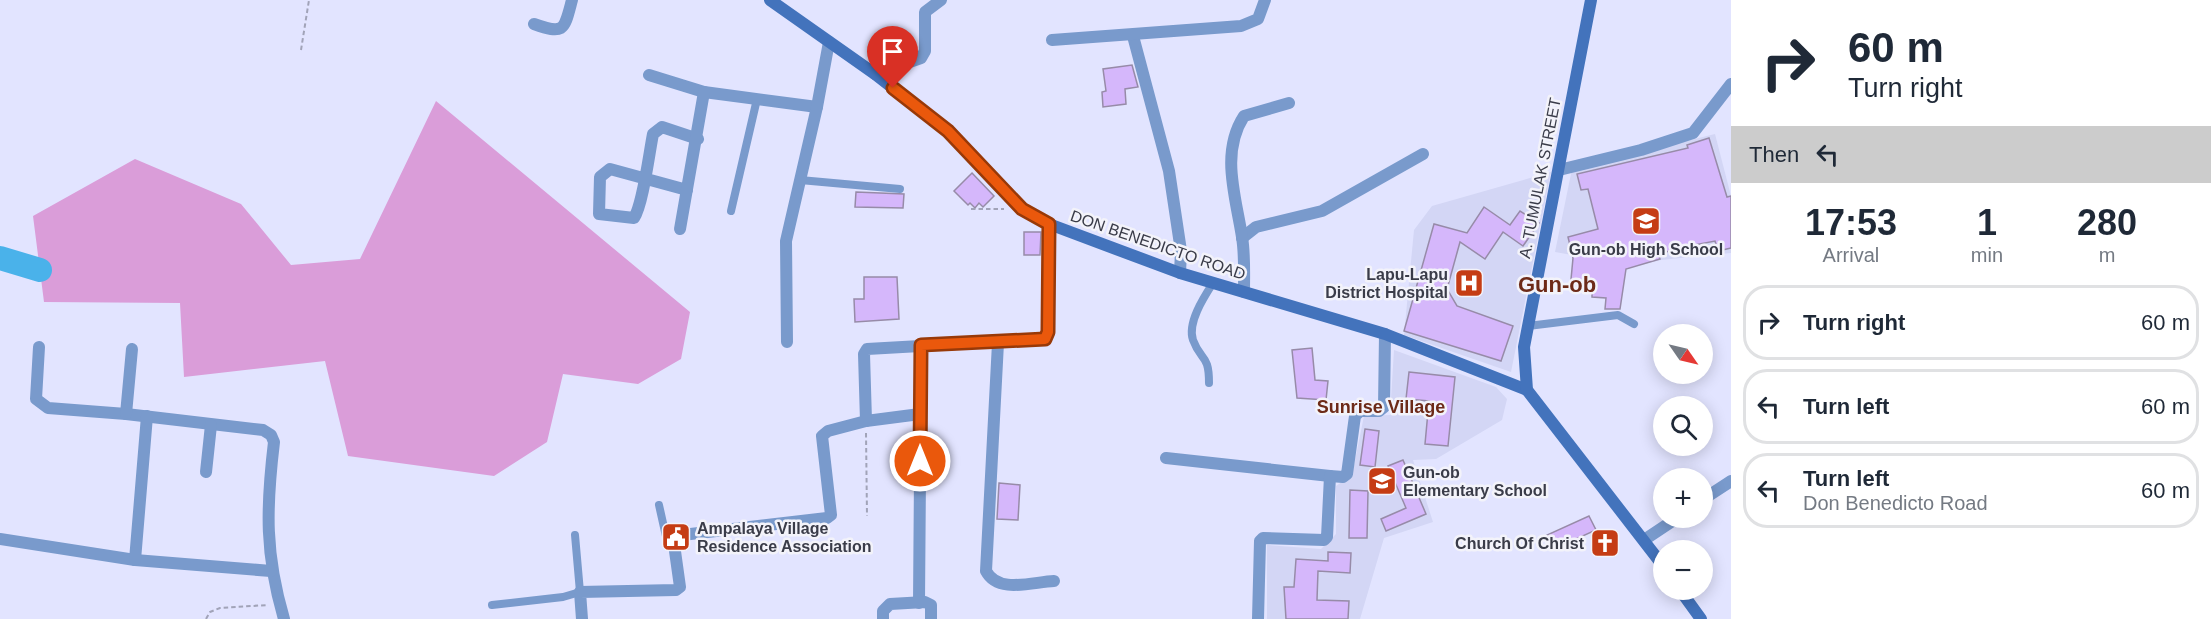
<!DOCTYPE html>
<html lang="en">
<head>
<meta charset="utf-8">
<style>
  :root { --surface:#fff; --page:#f6f6f7; --text:#1f2937; --muted:#747a83; --line:#e0e1e3 }
  body { margin:0; font-family:Helvetica,sans-serif; background:var(--page); color:var(--text); height:100vh; display:flex; flex-direction:column; font-size:22px; white-space:nowrap }
  * { box-sizing:border-box; margin:0 }
  p { font-size:20px; color:var(--muted) }
  .icon { flex:none; width:33px; height:33px; fill:none; stroke:currentColor; stroke-width:2; stroke-linecap:round; stroke-linejoin:round }
  .map { position:relative; flex:1; overflow:hidden }
  .side { display:flex; flex-direction:column; background:var(--surface); width:480px }
  .side>* { flex:none }
  .banner { background:#fff; color:var(--text); overflow:hidden }
  .needle { width:39px; rotate:124deg }
  .fabs { position:absolute; left:1653px; top:324px; display:grid; gap:12px }
  .fabs a { display:grid; place-items:center; width:60px; height:60px; border-radius:50%; background:var(--surface); box-shadow:0 3px 15px #0003; font-size:30px }
  .pin { position:absolute; display:grid; place-items:center; width:51px; height:51px; color:#fff; margin:-62px -26px; border-radius:50% 50% 50% 0; rotate:-45deg; box-shadow:0 0 6px #0007 }
  .pin .icon { rotate:45deg }
  .me { position:absolute; width:66px; margin:-33px; rotate:0deg; stroke-linejoin:round; filter:drop-shadow(0 0 4px #0008) }
  .turn { display:flex; align-items:center; gap:21px; height:126px; padding:0 18px; font-size:27px }
  .turn .icon { width:78px; height:78px; stroke-width:2.5 }
  .turn b { display:block; font-size:42px; line-height:51px }
  .then { display:flex; align-items:center; height:57px; padding:0 18px; background:#0003; gap:12px; font-size:22px }
  .eta { display:flex; justify-content:space-evenly; align-items:center; height:102px; text-align:center }
  .eta b { font-size:36px; font-weight:600; line-height:42px }
  ul { padding:0; list-style:none }
  li { display:flex; align-items:center; gap:18px; height:75px; margin:0 12px 9px; padding:0 6px; border:3px solid var(--line); border-radius:24px }
  li div { flex:1 }
  li b { display:block; font-size:22px }
  li em { font-style:normal }
  main { display:flex; flex:1; min-height:0 }
  .map>svg:first-child { display:block }
  .built { fill:#d3d6f5 }
  .green { fill:#da9dd9 }
  .lines { fill:none; stroke-linecap:round; stroke-linejoin:round }
  .river { stroke:#4ab2ea; stroke-width:24 }
  .building { fill:#d5b7fb; stroke:#978ba8; stroke-width:1.5 }
  .path { stroke:#a1a3b8; stroke-width:2; stroke-dasharray:4.5 3; stroke-linecap:butt }
  .lane { stroke:#799acc; stroke-width:8 }
  .street { stroke:#799acc; stroke-width:12 }
  .secondary { stroke:#4373bc; stroke-width:12 }
  .route-casing { stroke:#983908; stroke-width:15 }
  .route { stroke:#ea580c; stroke-width:10 }
  .labels { text-anchor:middle; dominant-baseline:central; stroke-width:5; stroke-linejoin:round; paint-order:stroke }
  .street-label { font-size:16px; fill:#3a3c49; stroke:#f3f3fa }
  .poi-label { font-size:16px; font-weight:bold; fill:#3a3c49; stroke:#f3f3fa; text-anchor:end }
  .neighbourhood-label { font-size:18px; font-weight:bold; fill:#6d2a18; stroke:#f3f3fa }
  .district-label { font-size:22px; font-weight:bold; fill:#6d2a18; stroke:#f3f3fa }
</style>
</head>
<body>
<main>
<div class="map">
<svg width="1731" height="619" viewBox="0 0 1731 619">
  <rect width="100%" height="100%" fill="#e2e4ff"/>
  <g class="built">
    <path d="M1715,134L1731,196V253L1661,260L1628,268L1622,245L1572,255L1555,252L1572,169Z"/>
    <path d="M1551,172L1511,372L1404,335L1414,230L1432,206Z"/>
    <path d="M1394,350L1496,387L1507,399L1502,420L1436,459L1413,460L1433,522L1384,538L1360,619H1267V545L1321,549L1336,534V486L1352,475L1364,416L1390,415Z"/>
  </g>
  <path class="green" d="M436,101L690,312L681,359L638,384L563,374L547,442L494,476L348,456L325,361L184,377L180,303L44,302L33,216L135,159L241,204L291,265L360,259Z"/>
  <g class="lines">
    <path class="river" d="M0,258L40,270"/>
  </g>
  <g class="building">
    <path d="M1132,65L1138,87L1125,89L1126,104L1103,107L1102,92L1106,91L1103,69Z"/>
    <path d="M1709,138L1727,197L1731,196V248L1718,251L1715,241L1689,246L1658,254L1660,259L1626,269L1620,309H1605L1606,298L1592,297V292L1570,290L1573,258L1568,237L1598,229L1588,189L1581,190L1577,174L1688,148L1687,145Z"/>
    <path d="M972,173L994,196L983,207L979,203L975,208L970,203L968,205L954,191Z"/>
    <path d="M856,192L904,194L903,208L855,207Z"/>
    <path d="M1484,207L1510,225L1520,211L1539,223L1523,246L1503,232L1485,259L1460,242L1447,289L1457,306L1513,326L1501,361L1404,331L1434,224L1467,233Z"/>
    <path d="M1024,232H1041L1040,255H1024Z"/>
    <path d="M864,277H897L899,319L855,322L854,299H864Z"/>
    <path d="M1312,348L1315,380L1328,381L1326,400L1297,398L1292,350Z"/>
    <path d="M1409,372L1455,377L1448,446L1425,444L1429,401L1406,399Z"/>
    <path d="M1365,429L1379,431L1375,467L1360,465Z"/>
    <path d="M1403,460L1426,514L1386,531L1381,519L1406,508L1388,466Z"/>
    <path d="M999,483L1020,485L1018,520L997,519Z"/>
    <path d="M1350,490L1368,491L1367,538H1349Z"/>
    <path d="M1589,516L1596,530L1554,549L1547,535Z"/>
    <path d="M1328,552L1351,553L1350,573L1318,571L1317,600L1349,601L1348,619H1286L1284,587H1294L1296,559L1328,561Z"/>
  </g>
  <g class="lines">
    <g class="path">
      <path d="M301,50L309,0"/>
      <path d="M971,209H1004"/>
      <path d="M866,433L867,516"/>
      <path d="M206,619L210,612L220,608L268,605"/>
    </g>
    <g class="lane">
      <path d="M800,180L900,189"/>
      <path d="M731,211L757,99"/>
      <path d="M1528,326L1618,315L1634,324"/>
      <path d="M1209,383C1209,353 1201,362 1193,340C1187,323 1204,297 1213,283"/>
      <path d="M659,505L667,541L674,544"/>
      <path d="M492,605L563,597L580,592L575,535"/>
    </g>
    <g class="street">
      <path d="M534,24C565,35 564,30 572,0"/>
      <path d="M1133,36L1169,171L1181,251L1180,273"/>
      <path d="M1052,40L1241,26L1258,19L1265,0"/>
      <path d="M875,74L921,58L925,51V12L941,0"/>
      <path d="M649,75L704,92L817,107"/>
      <path d="M1559,170L1641,150L1693,133L1731,84"/>
      <path d="M687,190L610,169L600,177L599,214L634,218C643,204 649,154 653,134L662,127L698,139"/>
      <path d="M680,229L704,92"/>
      <path d="M1242,238L1256,227L1322,211L1423,154"/>
      <path d="M1244,292C1244,274 1245,255 1242,237C1236,197 1220,153 1244,116L1289,103"/>
      <path d="M787,342L786,241L817,107L829,42"/>
      <path d="M998,343L986,571C998,594 1032,582 1054,581"/>
      <path d="M39,347L36,399L48,408L126,414L263,430L271,435L274,442C266,509 265,554 284,619"/>
      <path d="M126,414L132,349"/>
      <path d="M866,421L920,414"/>
      <path d="M1166,458L1330,476"/>
      <path d="M206,472L211,425"/>
      <path d="M1702,500L1731,481"/>
      <path d="M0,539L135,560L271,571"/>
      <path d="M1644,540L1677,518"/>
      <path d="M135,560L147,416"/>
      <path d="M919,603L921,345"/>
      <path d="M582,619L580,592L676,590L680,587L674,544L682,535L827,518L831,515L822,436L828,431L866,421L864,354L867,349L1045,339L1048,332L1049,224"/>
      <path d="M883,619V611L890,604L925,602L931,605V619"/>
      <path d="M1258,619L1260,541L1263,538L1324,540L1327,537L1330,476L1343,477L1347,474L1355,416L1360,411H1379L1384,407L1385,334"/>
    </g>
    <g class="secondary">
      <path d="M770,0L875,74L948,131L1022,209L1049,224L1180,273L1385,334L1527,390"/>
      <path d="M1591,0L1524,347L1527,390L1664,567"/>
      <path d="M1680,590L1701,619"/>
    </g>
  </g>
  <g class="lines">
    <g class="route-casing">
      <path id="route" d="M893,88L948,131L1022,209L1049,224L1048,332L1045,339L921,345L920,461"/>
    </g>
    <use href="#route" class="route"/>
  </g>
  <defs>
    <g id="school-square" transform="scale(1.5)"><rect x="-9" y="-9" width="18" height="18" rx="4" fill="#c53c14" stroke="#f3f3fa"/><path d="M0-5L7-2L0 1L-7-2ZM-4 1L0 2.5L4 1V4Q0 6-4 4Z" fill="#fff"/></g>
    <g id="hospital-square" transform="scale(1.5)"><rect x="-9" y="-9" width="18" height="18" rx="4" fill="#c53c14" stroke="#f3f3fa"/><path d="M-5-5h3v3.5h4V-5h3V5h-3V1.5h-4V5h-3Z" fill="#fff"/></g>
    <g id="civic-square" transform="scale(1.5)"><rect x="-9" y="-9" width="18" height="18" rx="4" fill="#c53c14" stroke="#f3f3fa"/><path d="M-.6-6.5H3V-4.5H.6V-3L4-1V1h2V6H-6V1h2V-1L-.6-3ZM-1.2 2.5V6h2.4V2.5Z" fill="#fff"/></g>
    <g id="church-square" transform="scale(1.5)"><rect x="-9" y="-9" width="18" height="18" rx="4" fill="#c53c14" stroke="#f3f3fa"/><path d="M-1.2-6h2.4v3.5h3.3v2.4h-3.3V6h-2.4V-.1h-3.3v-2.4h3.3Z" fill="#fff"/></g>
  </defs>
  <g fill-rule="evenodd">
    <use href="#school-square" x="1646" y="221"/>
    <use href="#hospital-square" x="1469" y="283"/>
    <use href="#school-square" x="1382" y="481"/>
    <use href="#civic-square" x="676" y="537"/>
    <use href="#church-square" x="1605" y="543"/>
  </g>
  <g class="labels">
    <g class="street-label">
      <text transform="translate(1540 178) rotate(-79)">A. TUMULAK STREET</text>
      <text transform="translate(1158 245) rotate(19)">DON BENEDICTO ROAD</text>
    </g>
    <g class="poi-label">
      <text x="1646" y="249" text-anchor="middle">Gun-ob High School</text>
      <text x="1448" y="274">Lapu-Lapu<tspan x="1448" dy="18">District Hospital</tspan></text>
      <text x="1403" y="472" text-anchor="start">Gun-ob<tspan x="1403" dy="18">Elementary School</tspan></text>
      <text x="697" y="528" text-anchor="start">Ampalaya Village<tspan x="697" dy="18">Residence Association</tspan></text>
      <text x="1584" y="543">Church Of Christ</text>
    </g>
    <g class="neighbourhood-label">
      <text x="1381" y="407">Sunrise Village</text>
    </g>
    <g class="district-label">
      <text x="1557" y="284">Gun-ob</text>
    </g>
  </g>
</svg>
<div class="fabs">
<a><svg class="needle" viewBox="-14 -14 28 28"><path d="M0-13l5 13h-10z" fill="#e53935"/><path d="M0 13l5-13h-10z" fill="#747a83"/></svg></a>
<a><svg class="icon" aria-label="search" viewBox="0 0 24 24"><circle cx="10" cy="10" r="6"/><path d="M15 15l6 6"/></svg></a>
<a>+</a>
<a>−</a>
</div>
<div class="pin" style="left:893px;top:88px;background:#d93025"><svg class="icon" aria-label="arrive" viewBox="0 0 24 24"><path d="M6 21V4h12l-3 4 3 4H6"/></svg></div>
<svg class="me" style="left:920px;top:461px" viewBox="-20 -20 40 40"><circle r="17" fill="#ea580c" stroke="#fff" stroke-width="3"/><path d="M0-11L8 9 0 5-8 9z" fill="#fff"/></svg>
</div>
<section class="side">
<div class="banner">
<div class="turn"><svg class="icon" aria-label="right" viewBox="0 0 24 24"><path d="M7 20v-9h11M14 6l5 5-5 5"/></svg><div><b>60 m</b>Turn right</div></div>
<div class="then">Then<svg class="icon" aria-label="left" viewBox="0 0 24 24"><path d="M17 20v-9H6M10 6l-5 5 5 5"/></svg></div>
</div>
<div class="eta">
<div><b>17:53</b><p>Arrival</p></div>
<div><b>1</b><p>min</p></div>
<div><b>280</b><p>m</p></div>
</div>
<ul>
<li><svg class="icon" aria-label="right" viewBox="0 0 24 24"><path d="M7 20v-9h11M14 6l5 5-5 5"/></svg><div><b>Turn right</b></div><em>60 m</em></li>
<li><svg class="icon" aria-label="left" viewBox="0 0 24 24"><path d="M17 20v-9H6M10 6l-5 5 5 5"/></svg><div><b>Turn left</b></div><em>60 m</em></li>
<li><svg class="icon" aria-label="left" viewBox="0 0 24 24"><path d="M17 20v-9H6M10 6l-5 5 5 5"/></svg><div><b>Turn left</b><p>Don Benedicto Road</p></div><em>60 m</em></li>
</ul>
</section>
</main>
</body>
</html>
